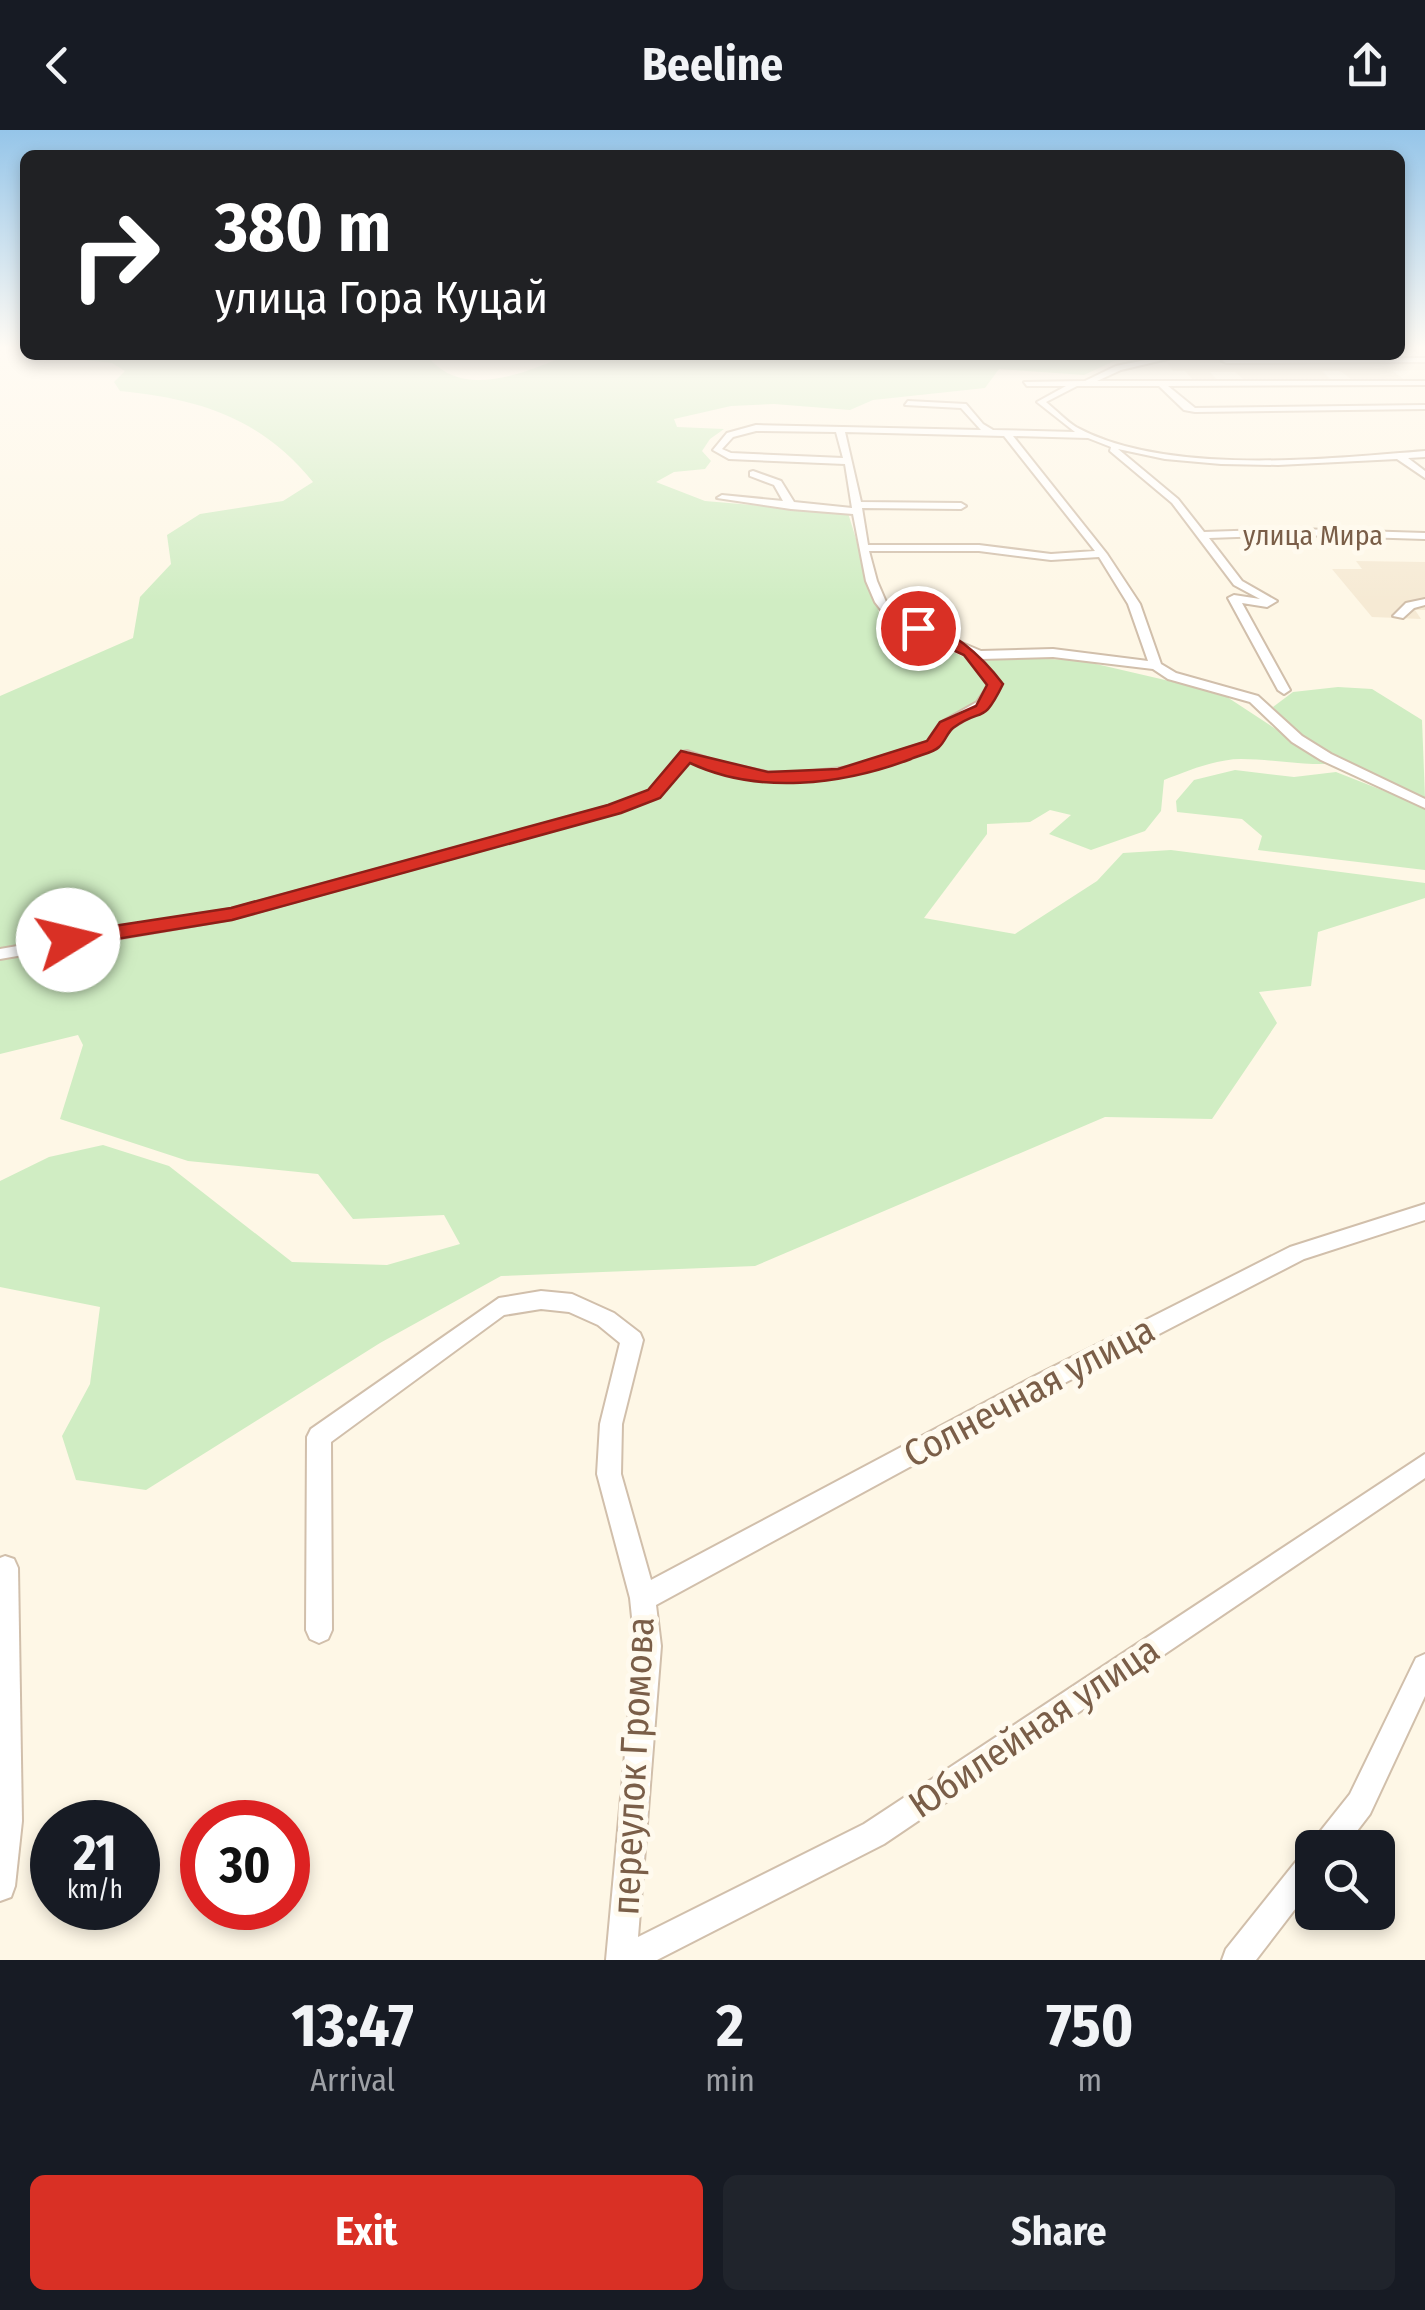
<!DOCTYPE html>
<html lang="en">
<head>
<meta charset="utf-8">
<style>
  :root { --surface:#171b24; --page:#20242c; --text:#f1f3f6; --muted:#9ea1a6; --accent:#d93025 }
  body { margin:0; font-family:"Fira Sans Condensed",sans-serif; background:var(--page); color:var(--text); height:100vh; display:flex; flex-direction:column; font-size:38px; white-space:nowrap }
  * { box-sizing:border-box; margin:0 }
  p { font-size:32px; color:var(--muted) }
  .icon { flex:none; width:55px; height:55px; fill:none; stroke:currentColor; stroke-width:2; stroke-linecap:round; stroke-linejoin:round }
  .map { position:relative; height:1830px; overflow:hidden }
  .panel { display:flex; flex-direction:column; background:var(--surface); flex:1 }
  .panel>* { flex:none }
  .guide { position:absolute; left:20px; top:20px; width:1385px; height:210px; border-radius:15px; box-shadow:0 5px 15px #0003; background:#202124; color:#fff; overflow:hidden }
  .buttons { position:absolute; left:1295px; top:1700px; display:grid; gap:20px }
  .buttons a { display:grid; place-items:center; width:100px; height:100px; border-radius:15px; background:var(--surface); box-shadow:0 5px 15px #0003; font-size:50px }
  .speed { position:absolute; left:30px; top:1670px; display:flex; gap:20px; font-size:50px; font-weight:700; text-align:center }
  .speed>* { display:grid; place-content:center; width:130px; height:130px; border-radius:50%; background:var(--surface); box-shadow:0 5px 15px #0003; line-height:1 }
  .speed small { font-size:25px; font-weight:400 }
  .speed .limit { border:15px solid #d22; background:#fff; color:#111 }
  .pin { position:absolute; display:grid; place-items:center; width:85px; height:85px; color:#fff; margin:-42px; border:5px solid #fff; border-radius:50%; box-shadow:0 2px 10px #0007 }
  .me { position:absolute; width:110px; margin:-55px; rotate:81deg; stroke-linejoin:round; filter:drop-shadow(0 0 8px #0008) }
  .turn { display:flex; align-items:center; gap:35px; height:210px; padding:0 30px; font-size:45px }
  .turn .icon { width:130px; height:130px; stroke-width:2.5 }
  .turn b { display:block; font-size:70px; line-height:85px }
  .eta { display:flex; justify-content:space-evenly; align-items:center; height:170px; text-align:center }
  .eta b { font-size:60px; font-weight:700; line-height:70px }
  .button { display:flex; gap:20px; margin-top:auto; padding:20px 30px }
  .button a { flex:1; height:115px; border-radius:15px; background:var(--accent); color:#fff; font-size:40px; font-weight:700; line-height:115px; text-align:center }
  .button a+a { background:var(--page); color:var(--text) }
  header { display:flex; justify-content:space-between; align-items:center; height:130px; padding:0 30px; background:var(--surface); font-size:45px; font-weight:700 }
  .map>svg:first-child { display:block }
  .residential { fill:#f6ead4 }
  .green { fill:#d0edc3 }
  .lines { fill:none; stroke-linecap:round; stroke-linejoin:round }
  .minor-casing { stroke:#d1bfab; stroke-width:4 }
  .minor { fill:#fff; fill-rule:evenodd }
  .route { fill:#d93025; stroke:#8d1f18; stroke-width:2.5 }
  .labels { text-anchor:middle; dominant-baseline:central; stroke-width:10; stroke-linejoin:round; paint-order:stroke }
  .far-street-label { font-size:28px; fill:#7a5e48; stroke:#fffaee }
  .near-street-label { font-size:38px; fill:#7a5e48; stroke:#fffaee }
</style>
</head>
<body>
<header><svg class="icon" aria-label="back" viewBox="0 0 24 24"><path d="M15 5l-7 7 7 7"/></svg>Beeline<svg class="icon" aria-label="share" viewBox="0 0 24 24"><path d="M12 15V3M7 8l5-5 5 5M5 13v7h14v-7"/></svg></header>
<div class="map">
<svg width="1425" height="1830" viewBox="0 0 1425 1830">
  <rect width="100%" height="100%" fill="#fef7e6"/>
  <g class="residential">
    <path d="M1425,231V240L1393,241L1403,249H1351L1340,241H1322L1331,250H1244L1235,242H1210L1218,251H1194L1185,241H1173L1167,233Z"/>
    <path d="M1356,431L1425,432V480H1415L1421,489L1372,487L1332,439H1362Z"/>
  </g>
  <g class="green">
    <path d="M38,225H427C461,271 525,243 567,225H1022C1056,237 1121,225 1159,225L1114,231L1084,245L999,239L985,258L873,270L850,280L774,274L731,276L674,289L677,297L724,299L710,309L702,321L711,331L705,339L674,342L656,352L705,371L848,383L881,489L964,527L1079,530L1221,563L1329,634C1299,635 1270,629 1241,629C1216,629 1187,641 1164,650L1161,681L1145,701L1091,720L1049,704L1071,685L1050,680L1030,692L987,694V704L924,788L1015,804L1097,751L1123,723L1171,720L1425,753V768L1318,802L1311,856L1259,862L1277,893L1212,989L1105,987L755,1136L501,1146L380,1213L146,1360L76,1350L62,1306L90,1254L100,1177L0,1157V1051L49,1027L103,1015L169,1036L292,1132L387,1135L460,1114L444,1085L353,1089L318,1044L188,1031L60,989L83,915L78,905L0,924V566L133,508L140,467L171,434L167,405L200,384L283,371L313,352C261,288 200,269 120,261L114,252L125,241L112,233Z"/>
    <path d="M1338,557L1372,559L1422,590L1425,668L1342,631L1301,607L1273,577L1293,562Z"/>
    <path d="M1235,640L1294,647L1336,642L1425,677V740L1258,720L1262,706L1242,689L1177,682L1176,671L1194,650Z"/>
  </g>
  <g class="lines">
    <g class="minor-casing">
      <g id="minor">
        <path d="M1169,225H1184L1121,240L1097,251H1425V255L1168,256L1195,278L1425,275V279L1195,282L1184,280L1159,256H1077L1046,272C1056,280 1066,291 1076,297C1165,346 1326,329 1425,321V327L1408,328L1425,341V348L1397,329L1278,335L1221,334L1165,329L1118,319L1178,369L1204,402L1297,399L1425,403V409L1297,405L1209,408L1242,451L1277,471L1267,477L1242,473L1290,560L1284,564L1278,560L1228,468L1234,465L1260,469L1234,455L1172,373L1110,321L1111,317L1088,308L1013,306L1107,424L1140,474L1161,534L1176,543L1258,566L1302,606L1331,624L1425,669V678L1321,630L1292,612L1250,572L1168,549L1153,539L1053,527L981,529L1001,554L986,577L950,599L937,618L877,639L822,650H767L735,645L689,631L659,667L619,682L232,789L0,829V819L231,779L609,676L649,661L682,622L687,621L718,632L767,642L795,643L850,637L927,612L940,593L977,572L989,554L963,523L888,489L875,472L866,451L853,384L791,379L717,368L722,365L783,371L774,355L750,346V342L753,341L781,351L794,372L852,378L845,334L729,329L713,320L727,303L756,295L981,300L961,278L905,275L908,271L966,274L983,294L993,300L1075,302L1037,272L1066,256H1027L1024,252L1085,251L1116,236ZM756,301L836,302L843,328L731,323L722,319L733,307ZM845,302L1004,306L1095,421L1051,424L979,415H868L862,378L961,379L966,376L961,373L861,372ZM869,421H979L1051,430L1099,427L1128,474L1148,531L1053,519L981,521L896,485L886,472L877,451Z"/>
        <path d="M1425,228V232L1226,233L1222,231L1226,229Z"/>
        <path d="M1425,469V475L1414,478L1403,488L1393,486L1406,473Z"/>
        <path d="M1425,1074V1090L1304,1129L1049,1261L656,1475L661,1516L638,1807L864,1694L1425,1324V1348L884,1714L657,1830H606L635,1516L630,1468L597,1344L600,1294L620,1213L598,1195L569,1182L541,1179L504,1185L331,1312L332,1500L328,1509L319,1513L310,1509L306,1500L307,1307L311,1299L499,1168L541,1161L572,1164L614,1183L640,1203L643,1210L622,1294L621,1344L651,1450L1033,1247L1290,1117Z"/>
        <path d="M5,1426L14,1429L18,1438L22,1691L15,1756L11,1767L0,1771V1428Z"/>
        <path d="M1425,1524V1566L1370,1684L1344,1718H1312V1757L1256,1830H1222L1226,1819L1302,1724L1311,1720L1315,1708L1350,1664L1416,1528Z"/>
      </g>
    </g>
    <use href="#minor" class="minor"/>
  </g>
  <linearGradient id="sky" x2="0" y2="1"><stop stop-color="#95c5e9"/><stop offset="0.46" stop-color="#fffbf4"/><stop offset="1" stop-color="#fffbf4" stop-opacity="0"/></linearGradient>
  <rect width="1425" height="472" fill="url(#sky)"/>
  <path class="route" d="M913,495C948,492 984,529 1003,554C982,597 983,576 953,598C947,603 945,612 939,617C933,623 919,625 911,629C842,655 758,665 690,633L660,668L621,683L232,790L68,817L58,810L68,803L231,778L608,675L648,660L681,621L768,642L838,639L927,611L940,592L976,576L987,555L964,525L913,502Z"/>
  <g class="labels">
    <g class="far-street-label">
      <text x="1313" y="405">улица Мира</text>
    </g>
    <g class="near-street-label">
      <text transform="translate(1029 1262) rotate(-28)">Солнечная улица</text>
      <text transform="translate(1034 1597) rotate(-34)">Юбилейная улица</text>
      <text transform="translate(633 1636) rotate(-87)">переулок Громова</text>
    </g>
  </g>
</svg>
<div class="buttons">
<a><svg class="icon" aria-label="search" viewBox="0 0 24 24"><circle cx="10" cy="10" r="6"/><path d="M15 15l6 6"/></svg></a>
</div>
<div class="speed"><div>21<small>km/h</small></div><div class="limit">30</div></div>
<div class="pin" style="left:918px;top:498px;background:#d93025"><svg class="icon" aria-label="arrive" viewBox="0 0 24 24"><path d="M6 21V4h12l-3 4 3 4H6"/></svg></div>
<svg class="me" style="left:68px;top:810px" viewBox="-20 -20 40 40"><circle r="19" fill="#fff"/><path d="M0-13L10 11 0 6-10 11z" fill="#d93025"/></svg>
<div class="guide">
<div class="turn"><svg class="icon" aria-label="right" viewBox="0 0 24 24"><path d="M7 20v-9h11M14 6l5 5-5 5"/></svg><div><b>380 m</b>улица Гора Куцай</div></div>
</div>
</div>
<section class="panel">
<div class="eta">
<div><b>13:47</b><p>Arrival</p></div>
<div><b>2</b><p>min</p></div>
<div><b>750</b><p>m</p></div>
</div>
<div class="button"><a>Exit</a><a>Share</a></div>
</section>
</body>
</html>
